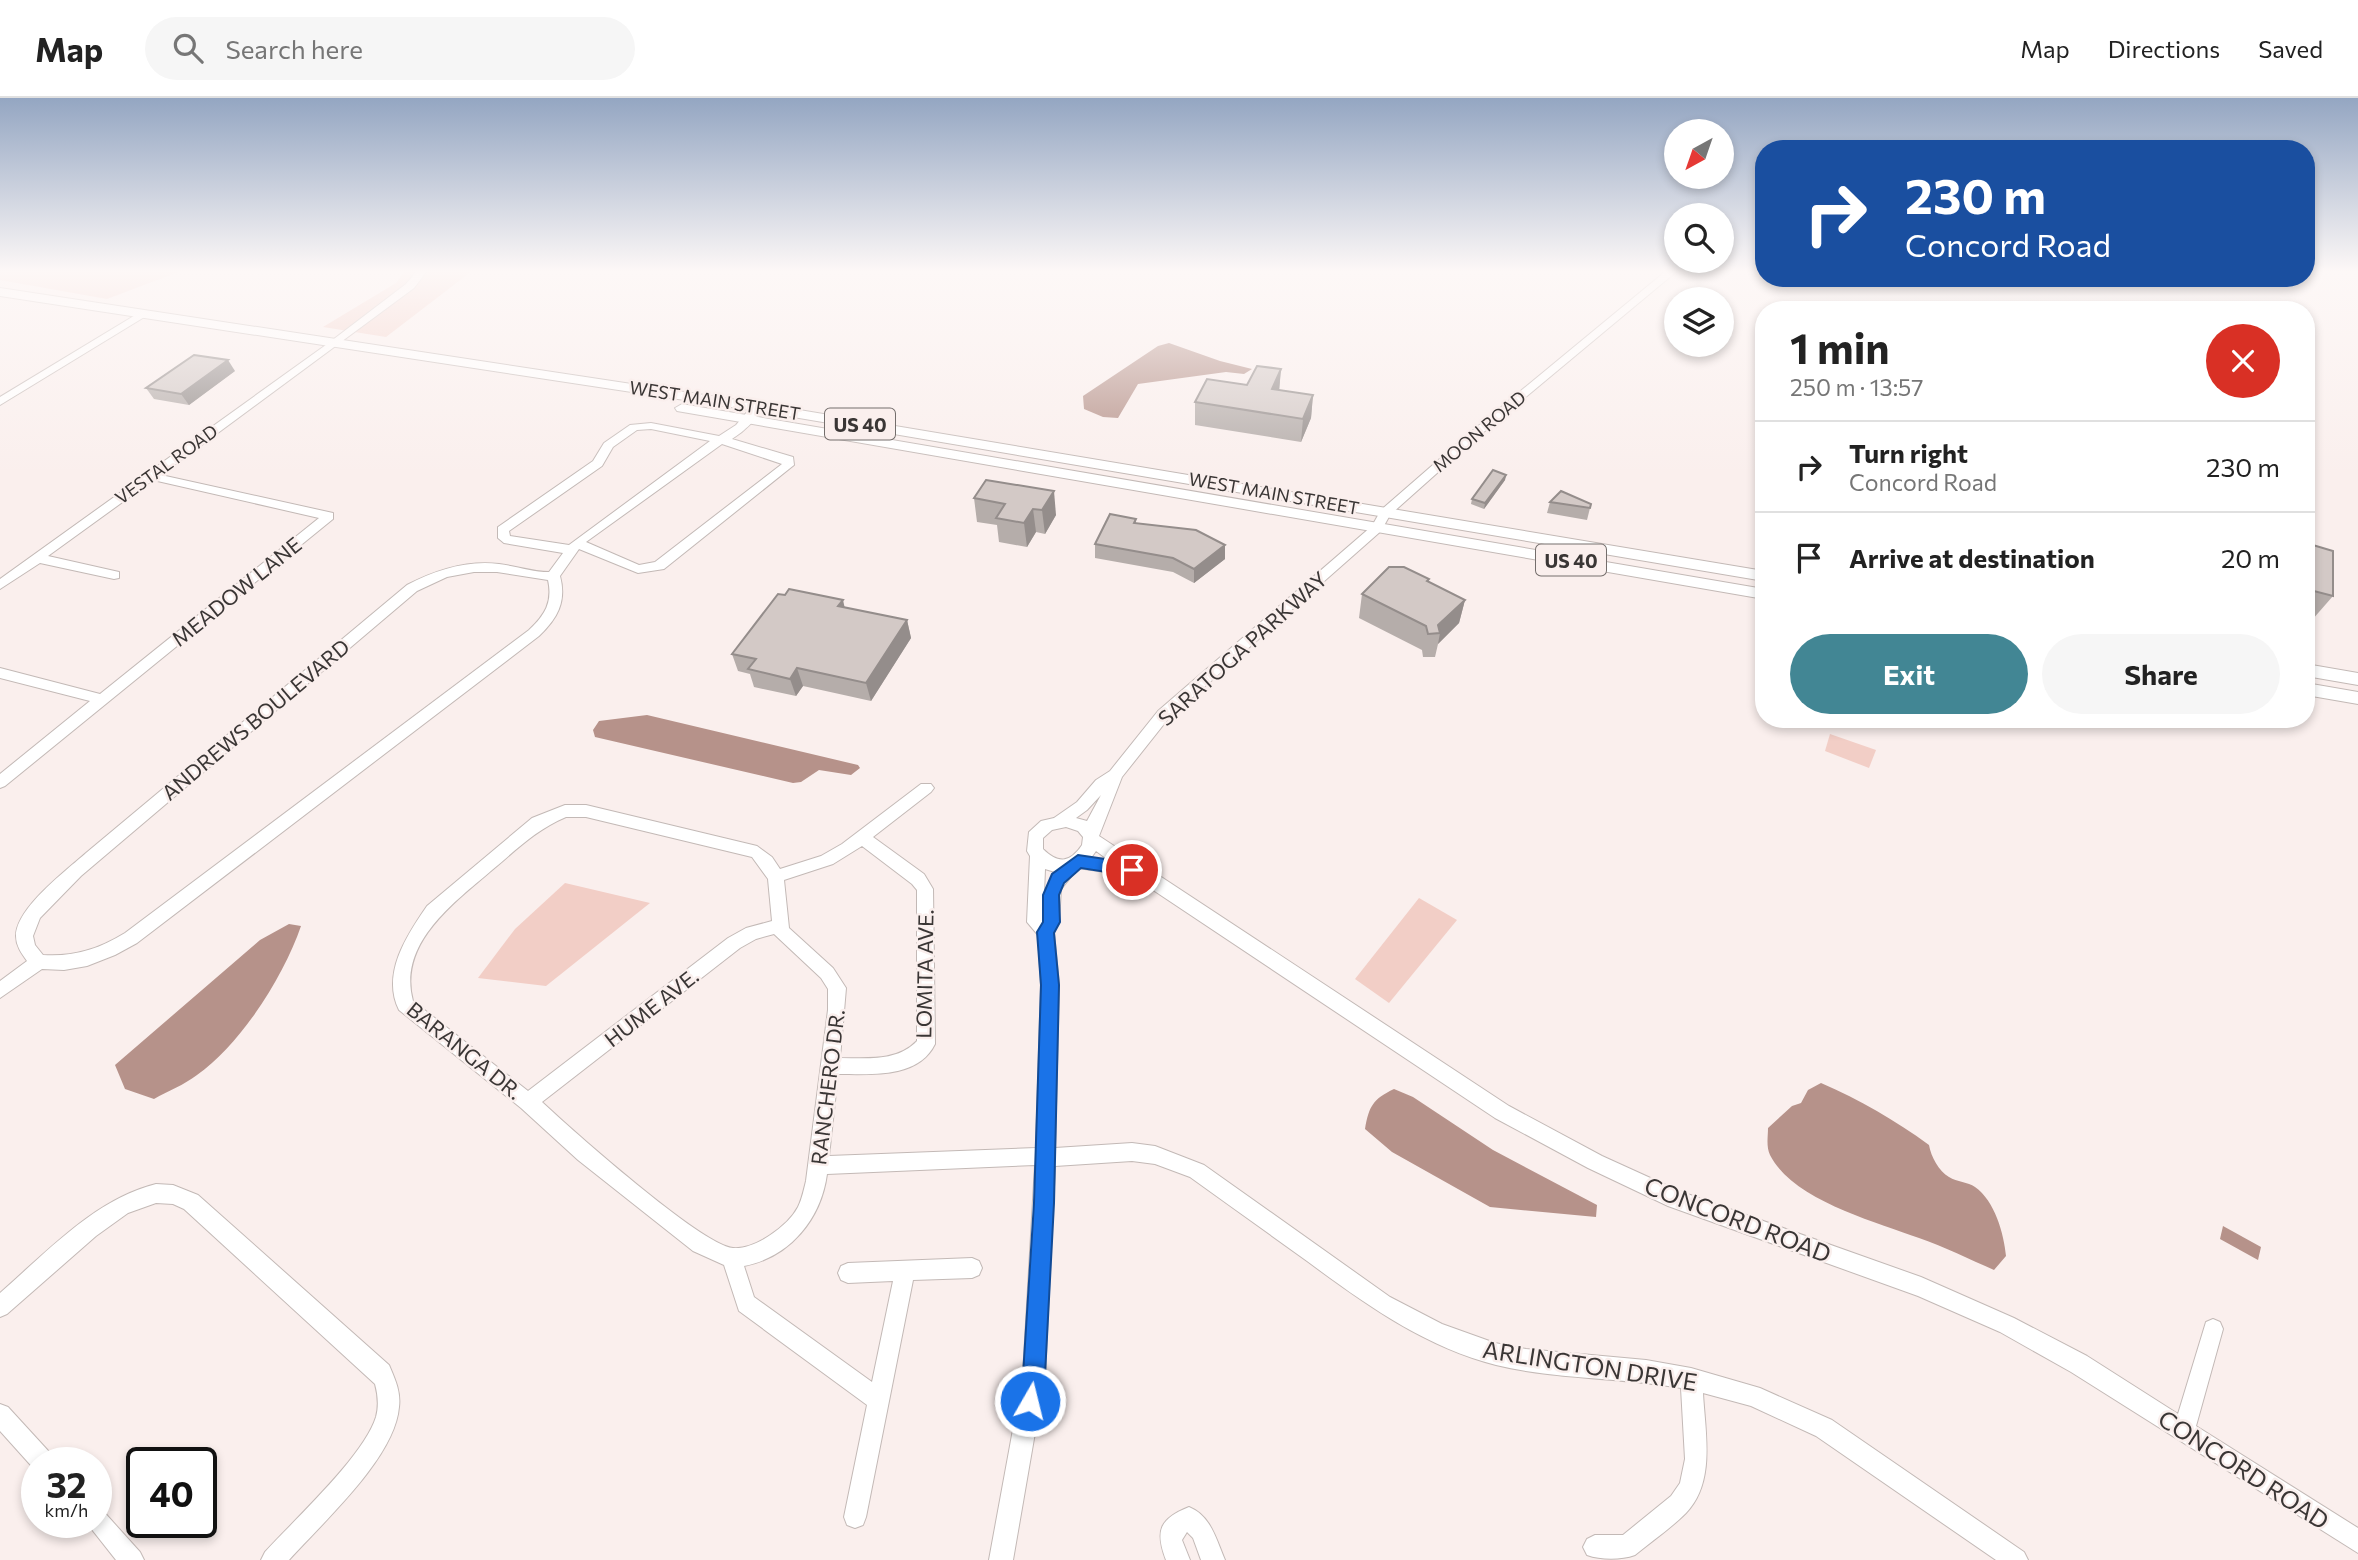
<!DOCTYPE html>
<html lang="en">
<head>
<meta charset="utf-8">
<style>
  :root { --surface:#fff; --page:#f6f6f6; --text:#222; --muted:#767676; --line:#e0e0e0; --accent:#428694 }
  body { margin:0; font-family:Commissioner,sans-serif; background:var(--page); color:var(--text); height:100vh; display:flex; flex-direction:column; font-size:26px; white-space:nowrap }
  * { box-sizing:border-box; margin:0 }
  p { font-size:23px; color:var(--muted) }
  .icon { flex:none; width:38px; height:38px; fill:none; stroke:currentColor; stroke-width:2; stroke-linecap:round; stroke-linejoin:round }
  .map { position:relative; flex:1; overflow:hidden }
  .panel { position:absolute; left:1755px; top:203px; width:560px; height:427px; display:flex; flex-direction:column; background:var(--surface); border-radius:28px; box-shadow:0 4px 10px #0003 }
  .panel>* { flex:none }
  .guide { position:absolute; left:1755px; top:42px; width:560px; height:147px; border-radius:28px; box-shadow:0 4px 10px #0003; background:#1a4fa0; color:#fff; overflow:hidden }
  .needle { width:46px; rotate:220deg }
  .fabs { position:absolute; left:1664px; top:21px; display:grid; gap:14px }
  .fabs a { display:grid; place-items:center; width:70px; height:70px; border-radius:50%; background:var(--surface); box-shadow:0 4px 10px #0003; font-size:35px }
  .speed { position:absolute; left:21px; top:1349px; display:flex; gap:14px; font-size:35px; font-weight:700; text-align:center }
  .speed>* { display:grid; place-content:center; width:91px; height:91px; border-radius:50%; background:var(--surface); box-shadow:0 4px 10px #0003; line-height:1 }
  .speed small { font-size:18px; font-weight:400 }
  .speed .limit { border:4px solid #111; border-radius:10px; background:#fff; color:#111 }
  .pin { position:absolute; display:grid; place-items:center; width:60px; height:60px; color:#fff; margin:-30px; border:4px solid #fff; border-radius:50%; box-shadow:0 2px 7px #0007 }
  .me { position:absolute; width:77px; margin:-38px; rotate:8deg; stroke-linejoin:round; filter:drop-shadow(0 0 5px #0008) }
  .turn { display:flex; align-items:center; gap:24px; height:147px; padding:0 35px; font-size:32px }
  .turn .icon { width:91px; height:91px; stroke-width:2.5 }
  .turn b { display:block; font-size:49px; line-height:60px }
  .round { display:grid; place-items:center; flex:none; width:74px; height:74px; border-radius:37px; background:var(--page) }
  .summary { display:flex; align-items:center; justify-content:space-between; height:119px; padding:0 35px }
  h1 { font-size:42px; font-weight:700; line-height:52px }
  .action { display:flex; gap:14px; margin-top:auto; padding:14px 35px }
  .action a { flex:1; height:80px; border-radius:42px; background:var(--accent); color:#fff; font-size:28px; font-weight:700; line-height:80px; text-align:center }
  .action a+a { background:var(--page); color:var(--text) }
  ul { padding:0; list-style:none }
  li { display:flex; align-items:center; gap:21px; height:91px; padding:0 35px; border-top:2px solid var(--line) }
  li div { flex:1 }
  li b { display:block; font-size:26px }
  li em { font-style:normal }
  header { display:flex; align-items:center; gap:42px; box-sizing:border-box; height:98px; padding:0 35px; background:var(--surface); border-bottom:2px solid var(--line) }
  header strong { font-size:33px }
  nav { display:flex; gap:38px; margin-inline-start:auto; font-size:24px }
  .search { width:490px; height:63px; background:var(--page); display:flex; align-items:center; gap:18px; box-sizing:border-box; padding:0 24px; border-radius:38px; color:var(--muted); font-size:26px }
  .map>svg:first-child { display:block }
  .green { fill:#f2cec6 }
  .water { fill:#b6928a }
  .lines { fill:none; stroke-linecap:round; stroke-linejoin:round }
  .minor-casing { stroke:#c3b9b6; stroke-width:2 }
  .major-casing { stroke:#c3b9b6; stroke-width:2 }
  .minor { fill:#fff; fill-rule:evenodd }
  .major { fill:#fff; fill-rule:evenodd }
  .wall { fill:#b5adaa }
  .shaded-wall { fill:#948d8b }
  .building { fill:#d3c9c6; stroke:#948d8b; stroke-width:2 }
  .route { fill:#1a73e8; stroke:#114b97; stroke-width:2 }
  .labels { text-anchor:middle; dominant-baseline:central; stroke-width:5; stroke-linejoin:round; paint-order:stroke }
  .far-street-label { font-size:18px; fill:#3a3635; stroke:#faefed }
  .shield { fill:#faefed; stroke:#746e6c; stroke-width:2 }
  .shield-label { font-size:19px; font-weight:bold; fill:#3a3635 }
  .street-label { font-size:21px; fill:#3a3635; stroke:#faefed }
  .near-street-label { font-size:24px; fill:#3a3635; stroke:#faefed }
</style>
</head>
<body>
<header>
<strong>Map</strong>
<div class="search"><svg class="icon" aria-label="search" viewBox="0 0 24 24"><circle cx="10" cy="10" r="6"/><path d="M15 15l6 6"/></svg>Search here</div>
<nav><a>Map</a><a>Directions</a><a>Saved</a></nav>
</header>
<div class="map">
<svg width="2358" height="1462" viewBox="0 0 2358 1462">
  <rect width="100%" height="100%" fill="#faefed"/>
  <g class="green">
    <path d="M0,173H181L107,201L0,182Z"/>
    <path d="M405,173H472L386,239L323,229L396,185Z"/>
    <path d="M1830,636L1876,652L1869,670L1825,653Z"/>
    <path d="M565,785L650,805L546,888L478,880L515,831Z"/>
    <path d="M1419,800L1457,822L1389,905L1355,881Z"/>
  </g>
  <g class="water">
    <path d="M1169,245L1220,263L1252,271L1244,276L1226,274L1138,286L1118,320L1103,319L1084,311L1083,298L1158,248Z"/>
    <path d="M647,617L858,667L860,670L851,677L819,672L801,684L793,685L595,639L593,632L599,623Z"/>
    <path d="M289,826L301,828C284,878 241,946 197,977C184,987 168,993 154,1001L125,991L115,967L260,842Z"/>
    <path d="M1821,985C1860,1002 1895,1022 1929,1047C1931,1059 1939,1073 1949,1079C1957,1084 1968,1084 1975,1089C1995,1103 2004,1136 2006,1158L1994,1172C1969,1161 1945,1149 1919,1140C1874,1123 1793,1102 1770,1057C1766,1049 1768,1038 1768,1030L1792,1008L1801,1005L1808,992Z"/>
    <path d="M1394,991L1413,999L1493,1052L1597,1107L1596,1119L1490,1109L1392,1054L1365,1031C1369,1008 1373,1001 1394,991Z"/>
    <path d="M2223,1128L2261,1149L2258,1162L2220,1141Z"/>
  </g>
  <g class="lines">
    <g class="minor-casing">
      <g id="minor">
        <path d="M417,173H427L414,190L161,377L333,415V421L5,688L0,690V676L90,603L0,580V570L100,596L319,420L153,382L48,458L119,474V480L114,481L40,465L0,491V481L330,244L406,186Z"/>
        <path d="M1666,173H1677L1473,343L1390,417L1381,433L1168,621L1122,679L1099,738L1509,1008L1602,1058L1679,1093L1921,1179L2014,1220L2087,1258L2178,1316L2206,1224L2213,1221L2220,1224L2223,1231L2196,1328L2358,1430V1455L2071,1274L2000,1234L1918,1198L1668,1108L1588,1070L1495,1020L1132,778L1078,770L1061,791L1059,824L1054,834L1059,887L1055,1050L1132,1045L1155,1048L1204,1067L1390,1199L1442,1226L1495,1245L1526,1251L1646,1262L1691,1270L1760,1290L1832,1322L2024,1454L2028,1462H1996L1816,1338L1751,1308L1703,1295C1705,1334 1716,1384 1686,1415C1670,1431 1652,1443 1635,1457C1621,1462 1601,1462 1587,1457L1583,1449L1587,1441L1595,1437H1623L1671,1398L1680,1385L1685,1361L1681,1290C1620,1279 1556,1282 1496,1267C1425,1249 1365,1206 1307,1163C1268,1135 1229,1107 1190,1079L1155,1066L1132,1063L1055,1068L1045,1277L1013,1462H989L1023,1277L1035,1067L827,1076C821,1121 790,1159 744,1168L754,1199L872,1284L893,1183L848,1185L841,1182L838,1175L841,1168L848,1165L972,1160L979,1163L982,1170L979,1177L972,1180L913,1182L866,1419L863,1427L855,1430L847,1427L844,1419L867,1307L739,1213L724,1167L693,1153L578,1062L521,1010L399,912C381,876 407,837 427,808L532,720L565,707H586L757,748L772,759L780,771L821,758L842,746L921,686H931L934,690L931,694L873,739L924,776L933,791L935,946C918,981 870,976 838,976L829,1058L1036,1050L1041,887L1038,837L1027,824L1030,758L1027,753L1029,734L1041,723L1054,720L1077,704L1096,682L1110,673L1158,613L1372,428L1381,412L1465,339ZM1101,697L1087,723L1076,720L1087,712ZM566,719H586L752,759L768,781L772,823L746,830L728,840L528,993L413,903C397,845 455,804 492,772C516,752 537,731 566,719ZM1066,729L1078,733L1083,739L1082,747C1070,765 1058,766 1043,751V740L1052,732ZM862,748L912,786L917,792V943C897,964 867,960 840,960L846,890L833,870L789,830L784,782L833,766ZM1096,753L1107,761L1109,762L1091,760ZM1045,771L1055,774L1044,796ZM774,836L821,880L828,891V912L806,1083C804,1091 802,1101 798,1109C788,1128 755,1152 733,1150C701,1147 571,1031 542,1004L740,850L756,841Z"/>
        <path d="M142,213L146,214V218L0,307V299Z"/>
        <path d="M757,306L761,307C761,319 743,334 732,341L793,359L794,367L664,471L638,475L579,451L560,478C567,504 557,521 539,538L137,845L115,857L87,868L64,872L42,871L0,900V883L27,863C22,856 16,848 16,838C16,810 67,772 86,755L407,487C436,472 467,462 499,466C516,468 532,474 549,474L563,455L504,445L498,440V429L593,363L604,345L630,327L651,325L719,338L736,327L753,307ZM651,331L710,343L569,447L510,438L509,433L602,368L613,349L637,332ZM722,346L782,366L655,464L639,467L586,444ZM474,474H497L548,482C553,504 545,517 529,532L125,835C99,851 74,859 43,857L35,847L33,838L40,820L81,778L417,493L447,479Z"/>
        <path d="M156,1086L173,1087L198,1097L389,1267C395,1281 401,1294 399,1309C395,1360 322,1425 289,1462H261L265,1454C294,1422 364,1358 376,1319C379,1308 378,1297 375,1286L184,1111L173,1106L156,1105L128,1115L96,1138L7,1216L0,1219V1195C46,1155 95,1101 156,1086Z"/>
        <path d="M0,1306L8,1309L52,1357L55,1365H37L36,1373L0,1333Z"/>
        <path d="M1189,1409C1211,1418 1216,1441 1225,1462H1201L1193,1440L1187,1434L1182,1442L1190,1462H1166C1155,1433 1159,1421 1189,1409Z"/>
        <path d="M96,1411L104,1414L140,1454L144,1462H116L86,1424H96Z"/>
      </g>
    </g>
    <g class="major-casing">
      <g id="major">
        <path d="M0,190L757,305L1764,473V483L757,313L0,198Z"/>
        <path d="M682,306L1764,491V501L677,313L675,310Z"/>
        <path d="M2306,566L2358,575V587L2306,578Z"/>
        <path d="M2306,585L2358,594V606L2306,597Z"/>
      </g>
    </g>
    <use href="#minor" class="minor"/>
    <use href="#major" class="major"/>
  </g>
  <g class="wall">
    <path d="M1281,271L1279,292L1313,297L1311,320L1301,344L1195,327V304L1247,287Z"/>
    <path d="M235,273L189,307L154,301L146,290Z"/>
    <path d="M1506,377L1505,382L1484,411L1471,406L1472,401Z"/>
    <path d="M986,382L1056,417L1045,436L1036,434L1027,449L999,444L997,427L977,424L974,400Z"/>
    <path d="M1550,404L1591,406L1587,422L1547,415Z"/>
    <path d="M1136,421V425L1225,447V461L1194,485L1173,474L1095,460V446Z"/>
    <path d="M2306,445L2333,498L2312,522L2306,520Z"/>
    <path d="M1428,484L1465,502L1459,525L1438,546L1435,559H1423L1422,552L1359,520L1362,496Z"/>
    <path d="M845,510L907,522L911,540L871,603L803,588L796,598L754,589L750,576L738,573L732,556Z"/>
  </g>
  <g class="shaded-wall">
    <path d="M228,262L235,273L189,307L181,296Z"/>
    <path d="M1281,271L1279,294L1272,291Z"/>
    <path d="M1313,297L1311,320L1301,344L1303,321Z"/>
    <path d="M1506,377L1505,382L1484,411L1485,405Z"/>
    <path d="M1054,393L1056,417L1045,436L1042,412Z"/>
    <path d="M1033,411L1036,434L1027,449L1024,425Z"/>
    <path d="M1225,447V461L1194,485V471Z"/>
    <path d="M843,502L847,520L838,508Z"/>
    <path d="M1465,502L1459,525L1438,546L1440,535L1438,527Z"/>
    <path d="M907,522L911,540L871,603L866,585Z"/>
    <path d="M797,570L803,588L796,598L790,581Z"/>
  </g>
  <g class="building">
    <path d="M194,257L228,262L181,296L146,290Z"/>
    <path d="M1257,268L1281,271L1272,291L1313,297L1303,321L1195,304L1207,281L1247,287Z"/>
    <path d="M1493,372L1506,377L1485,405L1472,401Z"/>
    <path d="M986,382L1054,393L1042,412L1033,411L1024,425L996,420L1005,406L974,400Z"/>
    <path d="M1561,393L1591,406L1590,410L1550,404Z"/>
    <path d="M1110,416L1136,421L1134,425L1196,432L1225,447L1194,471L1173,460L1095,446Z"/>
    <path d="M2306,445L2333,453V498L2306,491Z"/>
    <path d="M1389,469H1404L1429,481L1427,483L1465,502L1438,527L1440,535L1428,536L1426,528L1362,496Z"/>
    <path d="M789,491L843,502L838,508L907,522L866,585L797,570L790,581L748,571L756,561L732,556L778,496L785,497Z"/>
  </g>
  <linearGradient id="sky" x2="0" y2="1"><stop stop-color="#94a6c2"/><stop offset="0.46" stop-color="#fdf8f7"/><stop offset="1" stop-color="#fdf8f7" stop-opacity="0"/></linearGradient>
  <rect width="2358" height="377" fill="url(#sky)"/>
  <path class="route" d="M1078,757L1132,765L1140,772L1132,778L1081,770L1064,785L1059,797L1060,824L1054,835L1059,887L1054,1105L1045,1277L1037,1310L1030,1314L1022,1310L1019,1303L1023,1277L1034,1105L1041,887L1037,834L1043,824V797L1052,776Z"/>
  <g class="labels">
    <g class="far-street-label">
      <text transform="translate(715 302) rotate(9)">WEST MAIN STREET</text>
      <text transform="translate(1479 333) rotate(-40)">MOON ROAD</text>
      <text transform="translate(166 366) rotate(-36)">VESTAL ROAD</text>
      <text transform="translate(1274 395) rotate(10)">WEST MAIN STREET</text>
    </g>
    <g class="shield">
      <rect x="825" y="310.5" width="70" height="31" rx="5"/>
      <rect x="1536" y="446.5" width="70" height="31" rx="5"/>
    </g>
    <g class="shield-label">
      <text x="860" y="326">US 40</text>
      <text x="1571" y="462">US 40</text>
    </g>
    <g class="street-label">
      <text transform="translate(236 493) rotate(-39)">MEADOW LANE</text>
      <text transform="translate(1242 550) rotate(-42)">SARATOGA PARKWAY</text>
      <text transform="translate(255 621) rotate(-40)">ANDREWS BOULEVARD</text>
      <text transform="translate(924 876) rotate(-89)">LOMITA AVE.</text>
      <text transform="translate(651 909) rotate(-38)">HUME AVE.</text>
      <text transform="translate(465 952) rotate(39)">BARANGA DR.</text>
      <text transform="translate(827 989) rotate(-83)">RANCHERO DR.</text>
    </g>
    <g class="near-street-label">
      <text transform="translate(1738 1121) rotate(21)">CONCORD ROAD</text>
      <text transform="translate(1590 1267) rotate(9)">ARLINGTON DRIVE</text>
      <text transform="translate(2244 1371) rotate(33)">CONCORD ROAD</text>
    </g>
  </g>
</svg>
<div class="fabs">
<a><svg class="needle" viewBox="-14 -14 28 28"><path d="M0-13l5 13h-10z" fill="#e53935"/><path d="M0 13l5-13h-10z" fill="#767676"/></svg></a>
<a><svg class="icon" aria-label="search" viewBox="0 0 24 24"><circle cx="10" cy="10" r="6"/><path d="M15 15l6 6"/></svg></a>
<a><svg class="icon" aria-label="layers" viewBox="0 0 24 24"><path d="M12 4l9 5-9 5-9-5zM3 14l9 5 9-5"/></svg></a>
</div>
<div class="speed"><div>32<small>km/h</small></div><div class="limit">40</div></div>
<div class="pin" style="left:1132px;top:772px;background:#d93025"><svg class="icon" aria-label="arrive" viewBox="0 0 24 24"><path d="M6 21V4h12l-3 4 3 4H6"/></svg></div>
<svg class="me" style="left:1030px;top:1303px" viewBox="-20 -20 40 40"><circle r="17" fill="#1a73e8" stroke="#fff" stroke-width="3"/><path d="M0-11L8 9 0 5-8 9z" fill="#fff"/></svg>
<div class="guide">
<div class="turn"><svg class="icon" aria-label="right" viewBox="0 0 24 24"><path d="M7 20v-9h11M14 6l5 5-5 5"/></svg><div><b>230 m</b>Concord Road</div></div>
</div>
<section class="panel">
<div class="summary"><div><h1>1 min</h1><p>250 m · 13:57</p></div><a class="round" style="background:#d93025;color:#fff"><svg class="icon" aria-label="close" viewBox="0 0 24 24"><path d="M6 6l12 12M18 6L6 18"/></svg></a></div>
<ul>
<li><svg class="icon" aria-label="right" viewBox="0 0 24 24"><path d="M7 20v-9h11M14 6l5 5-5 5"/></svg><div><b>Turn right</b><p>Concord Road</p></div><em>230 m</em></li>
<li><svg class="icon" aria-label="arrive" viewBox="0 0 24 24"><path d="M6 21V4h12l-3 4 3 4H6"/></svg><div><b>Arrive at destination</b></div><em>20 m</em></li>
</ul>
<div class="action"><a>Exit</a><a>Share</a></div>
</section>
</div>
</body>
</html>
